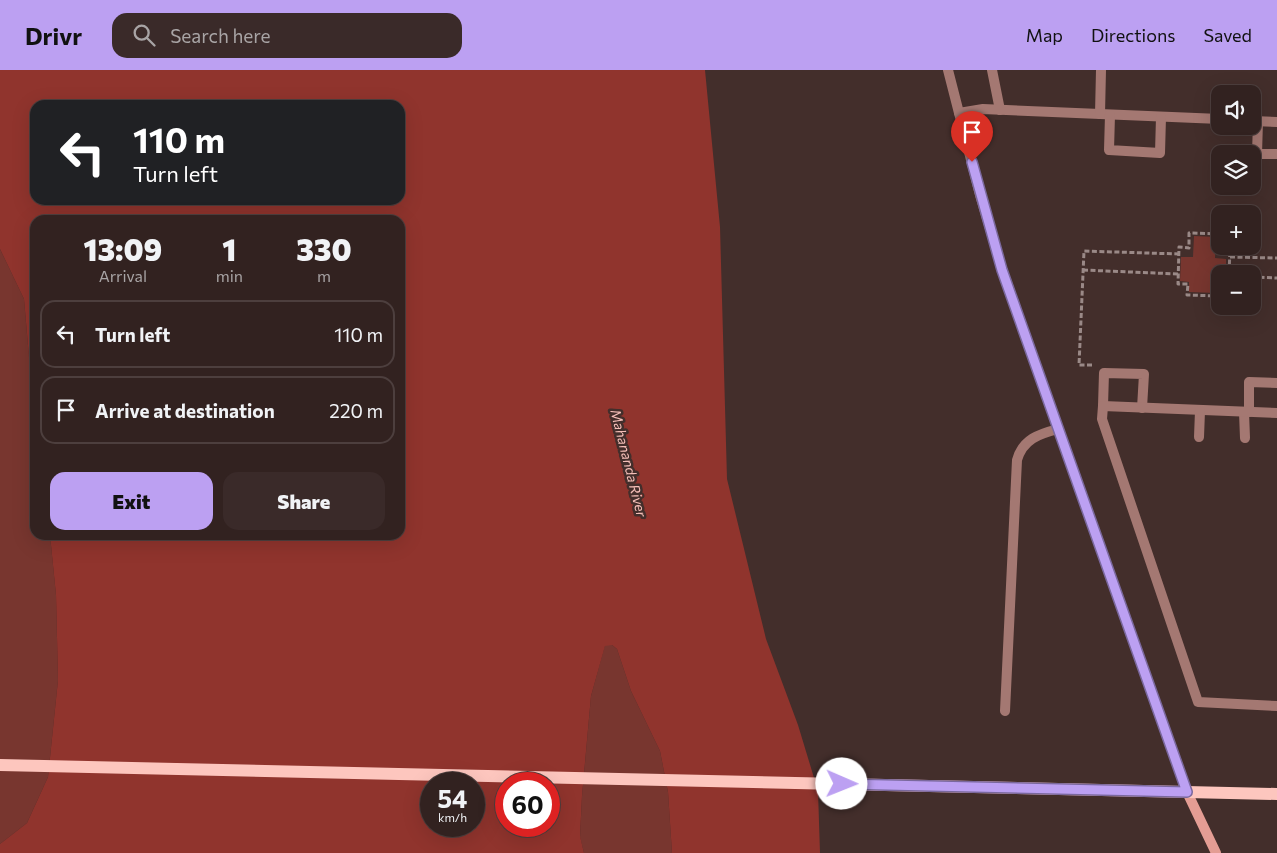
<!DOCTYPE html>
<html lang="en">
<head>
<meta charset="utf-8">
<style>
  :root { --surface:#322220; --page:#3a2a29; --text:#f1f3f6; --muted:#a8a4a5; --line:#4d3f3e; --accent:#bca0f2 }
  body { margin:0; font-family:Commissioner,sans-serif; background:var(--page); color:var(--text); height:100vh; display:flex; flex-direction:column; font-size:19px; white-space:nowrap }
  * { box-sizing:border-box; margin:0 }
  p { font-size:16px; color:var(--muted) }
  .icon { flex:none; width:28px; height:28px; fill:none; stroke:currentColor; stroke-width:2; stroke-linecap:round; stroke-linejoin:round }
  .map { position:relative; flex:1; overflow:hidden }
  .details { position:absolute; left:30px; top:145px; width:375px; height:325px; display:flex; flex-direction:column; background:var(--surface); border-radius:15px; box-shadow:0 5px 20px #0002,0 0 0 1px var(--line) }
  .details>* { flex:none }
  .banner { position:absolute; left:30px; top:30px; width:375px; height:105px; border-radius:15px; box-shadow:0 5px 20px #0002,0 0 0 1px var(--line); background:#202124; color:#fff; overflow:hidden }
  .controls { position:absolute; left:1211px; top:15px; display:grid; gap:10px }
  .controls a { display:grid; place-items:center; width:50px; height:50px; border-radius:10px; background:var(--surface); box-shadow:0 5px 20px #0002,0 0 0 1px var(--line); font-size:25px }
  .speed { position:absolute; left:420px; top:702px; display:flex; gap:10px; font-size:25px; font-weight:700; text-align:center }
  .speed>* { display:grid; place-content:center; width:65px; height:65px; border-radius:50%; background:var(--surface); box-shadow:0 5px 20px #0002,0 0 0 1px var(--line); line-height:1 }
  .speed small { font-size:12px; font-weight:400 }
  .speed .limit { border:8px solid #d22; background:#fff; color:#111 }
  .pin { position:absolute; display:grid; place-items:center; width:42px; height:42px; color:#fff; margin:-51px -21px; border-radius:50% 50% 50% 0; rotate:-45deg; box-shadow:0 0 5px #0007 }
  .pin .icon { rotate:45deg }
  .me { position:absolute; width:55px; margin:-28px; rotate:91deg; stroke-linejoin:round; filter:drop-shadow(0 0 4px #0008) }
  .turn { display:flex; align-items:center; gap:18px; height:105px; padding:0 20px; font-size:22px }
  .turn .icon { width:65px; height:65px; stroke-width:2.5 }
  .turn b { display:block; font-size:35px; line-height:42px }
  .eta { display:flex; justify-content:space-evenly; align-items:center; height:85px; text-align:center }
  .eta b { font-size:30px; font-weight:800; line-height:35px }
  .button { display:flex; gap:10px; margin-top:auto; padding:10px 20px }
  .button a { flex:1; height:58px; border-radius:15px; background:var(--accent); color:#111; font-size:20px; font-weight:800; line-height:58px; text-align:center }
  .button a+a { background:var(--page); color:var(--text) }
  ul { padding:0; list-style:none }
  li { display:flex; align-items:center; gap:15px; height:68px; margin:0 10px 8px; padding:0 10px; border:2px solid var(--line); border-radius:15px }
  li div { flex:1 }
  li b { display:block; font-size:19px }
  li em { font-style:normal }
  header { display:flex; align-items:center; gap:30px; box-sizing:border-box; height:70px; padding:0 25px; background:var(--accent); color:#111 }
  header strong { font-size:24px }
  nav { display:flex; gap:28px; margin-inline-start:auto; font-size:18px }
  .search { width:350px; height:45px; background:var(--page); display:flex; align-items:center; gap:12px; box-sizing:border-box; padding:0 18px; border-radius:15px; color:var(--muted); font-size:19px }
  .map>svg:first-child { display:block }
  .green { fill:#78362f }
  .water { fill:#90342d; fill-rule:evenodd }
  .lines { fill:none; stroke-linecap:round; stroke-linejoin:round }
  .path { stroke:#9a8987; stroke-width:3; stroke-dasharray:5 2.5; stroke-linecap:butt }
  .lane { stroke:#a47872; stroke-width:10 }
  .street { stroke:#a47872; stroke-width:10 }
  .secondary { stroke:#e49d94; stroke-width:10 }
  .primary { stroke:#fdc6be; stroke-width:12 }
  .route-casing { stroke:#7a689d; stroke-width:12 }
  .route { stroke:#bca0f2; stroke-width:9 }
  .labels { text-anchor:middle; dominant-baseline:central; stroke-width:5; stroke-linejoin:round; paint-order:stroke }
  .water-label { font-size:14px; font-style:italic; fill:#f4beb7; stroke:#432e2b }
</style>
</head>
<body>
<header>
<strong>Drivr</strong>
<div class="search"><svg class="icon" aria-label="search" viewBox="0 0 24 24"><circle cx="10" cy="10" r="6"/><path d="M15 15l6 6"/></svg>Search here</div>
<nav><a>Map</a><a>Directions</a><a>Saved</a></nav>
</header>
<div class="map">
<svg width="1277" height="783" viewBox="0 0 1277 783">
  <rect width="100%" height="100%" fill="#432e2b"/>
  <g class="green">
    <path d="M1194,166L1216,167L1215,188L1226,189V204H1220V213H1217L1216,223L1189,222V212L1180,211L1181,187H1193Z"/>
    <path d="M0,179L24,229L35,356V465H50L56,525L58,610L48,707L27,753L0,774Z"/>
    <path d="M605,575H612L617,579L631,621L660,681L668,722L672,783H584L580,767L582,726L591,626Z"/>
  </g>
  <path class="water" d="M0,0H705L720,157L727,409L766,569L798,655L818,721L820,783H672L668,722L660,681L631,621L617,579L612,575L605,576L591,626L582,726L580,766L584,783H0V774L27,753L48,707L58,610L56,525L50,465H400V150H35V356L24,229L0,179ZM35,35H400V130H35ZM431,714H474V756H431ZM506,714H549V756H506Z"/>
  <g class="lines">
    <g class="path">
      <path d="M1220,164L1189,163V178L1179,177L1178,214H1188L1187,225L1219,226L1220,215"/>
      <path d="M1221,176V179H1230L1229,204"/>
      <path d="M1230,187L1277,188"/>
      <path d="M1083,200L1178,204"/>
      <path d="M1252,207L1277,208"/>
      <path d="M1092,295H1079L1084,181L1179,184"/>
    </g>
    <g class="lane">
      <path d="M992,0L1000,40"/>
      <path d="M959,43L983,39L1220,49"/>
      <path d="M1100,44L1101,0"/>
      <path d="M1110,45L1109,80L1160,83L1161,47"/>
      <path d="M1253,51L1277,52"/>
      <path d="M1258,51L1257,84H1277"/>
      <path d="M1103,336L1104,303L1144,304L1142,338"/>
      <path d="M1244,342L1245,368"/>
      <path d="M1249,342V312L1277,313"/>
      <path d="M1277,343L1103,336L1102,349L1198,632L1277,636"/>
      <path d="M1199,367L1200,341"/>
      <path d="M1005,641L1017,390C1023,369 1039,364 1058,359"/>
    </g>
    <path class="street" d="M948,0L980,125L1002,199L1187,722"/>
    <path class="secondary" d="M1187,722L1216,783"/>
    <path class="primary" d="M0,695L1277,724"/>
  </g>
  <g class="lines">
    <g class="route-casing">
      <path id="route" d="M842,714L1187,722L1002,200L972,92"/>
    </g>
    <use href="#route" class="route"/>
  </g>
  <g class="labels">
    <g class="water-label">
      <text transform="translate(629 393) rotate(76)">Mahananda River</text>
    </g>
  </g>
</svg>
<div class="controls">
<a><svg class="icon" aria-label="sound" viewBox="0 0 24 24"><path d="M4 9h4l5-4v14l-5-4H4zM17 9q2 3 0 6"/></svg></a>
<a><svg class="icon" aria-label="layers" viewBox="0 0 24 24"><path d="M12 4l9 5-9 5-9-5zM3 14l9 5 9-5"/></svg></a>
<a>+</a>
<a>−</a>
</div>
<div class="speed"><div>54<small>km/h</small></div><div class="limit">60</div></div>
<div class="pin" style="left:972px;top:92px;background:#d93025"><svg class="icon" aria-label="arrive" viewBox="0 0 24 24"><path d="M6 21V4h12l-3 4 3 4H6"/></svg></div>
<svg class="me" style="left:842px;top:714px" viewBox="-20 -20 40 40"><circle r="19" fill="#fff"/><path d="M0-13L10 11 0 6-10 11z" fill="#bca0f2"/></svg>
<div class="banner">
<div class="turn"><svg class="icon" aria-label="left" viewBox="0 0 24 24"><path d="M17 20v-9H6M10 6l-5 5 5 5"/></svg><div><b>110 m</b>Turn left</div></div>
</div>
<section class="details">
<div class="eta">
<div><b>13:09</b><p>Arrival</p></div>
<div><b>1</b><p>min</p></div>
<div><b>330</b><p>m</p></div>
</div>
<ul>
<li><svg class="icon" aria-label="left" viewBox="0 0 24 24"><path d="M17 20v-9H6M10 6l-5 5 5 5"/></svg><div><b>Turn left</b></div><em>110 m</em></li>
<li><svg class="icon" aria-label="arrive" viewBox="0 0 24 24"><path d="M6 21V4h12l-3 4 3 4H6"/></svg><div><b>Arrive at destination</b></div><em>220 m</em></li>
</ul>
<div class="button"><a>Exit</a><a>Share</a></div>
</section>
</div>
</body>
</html>
